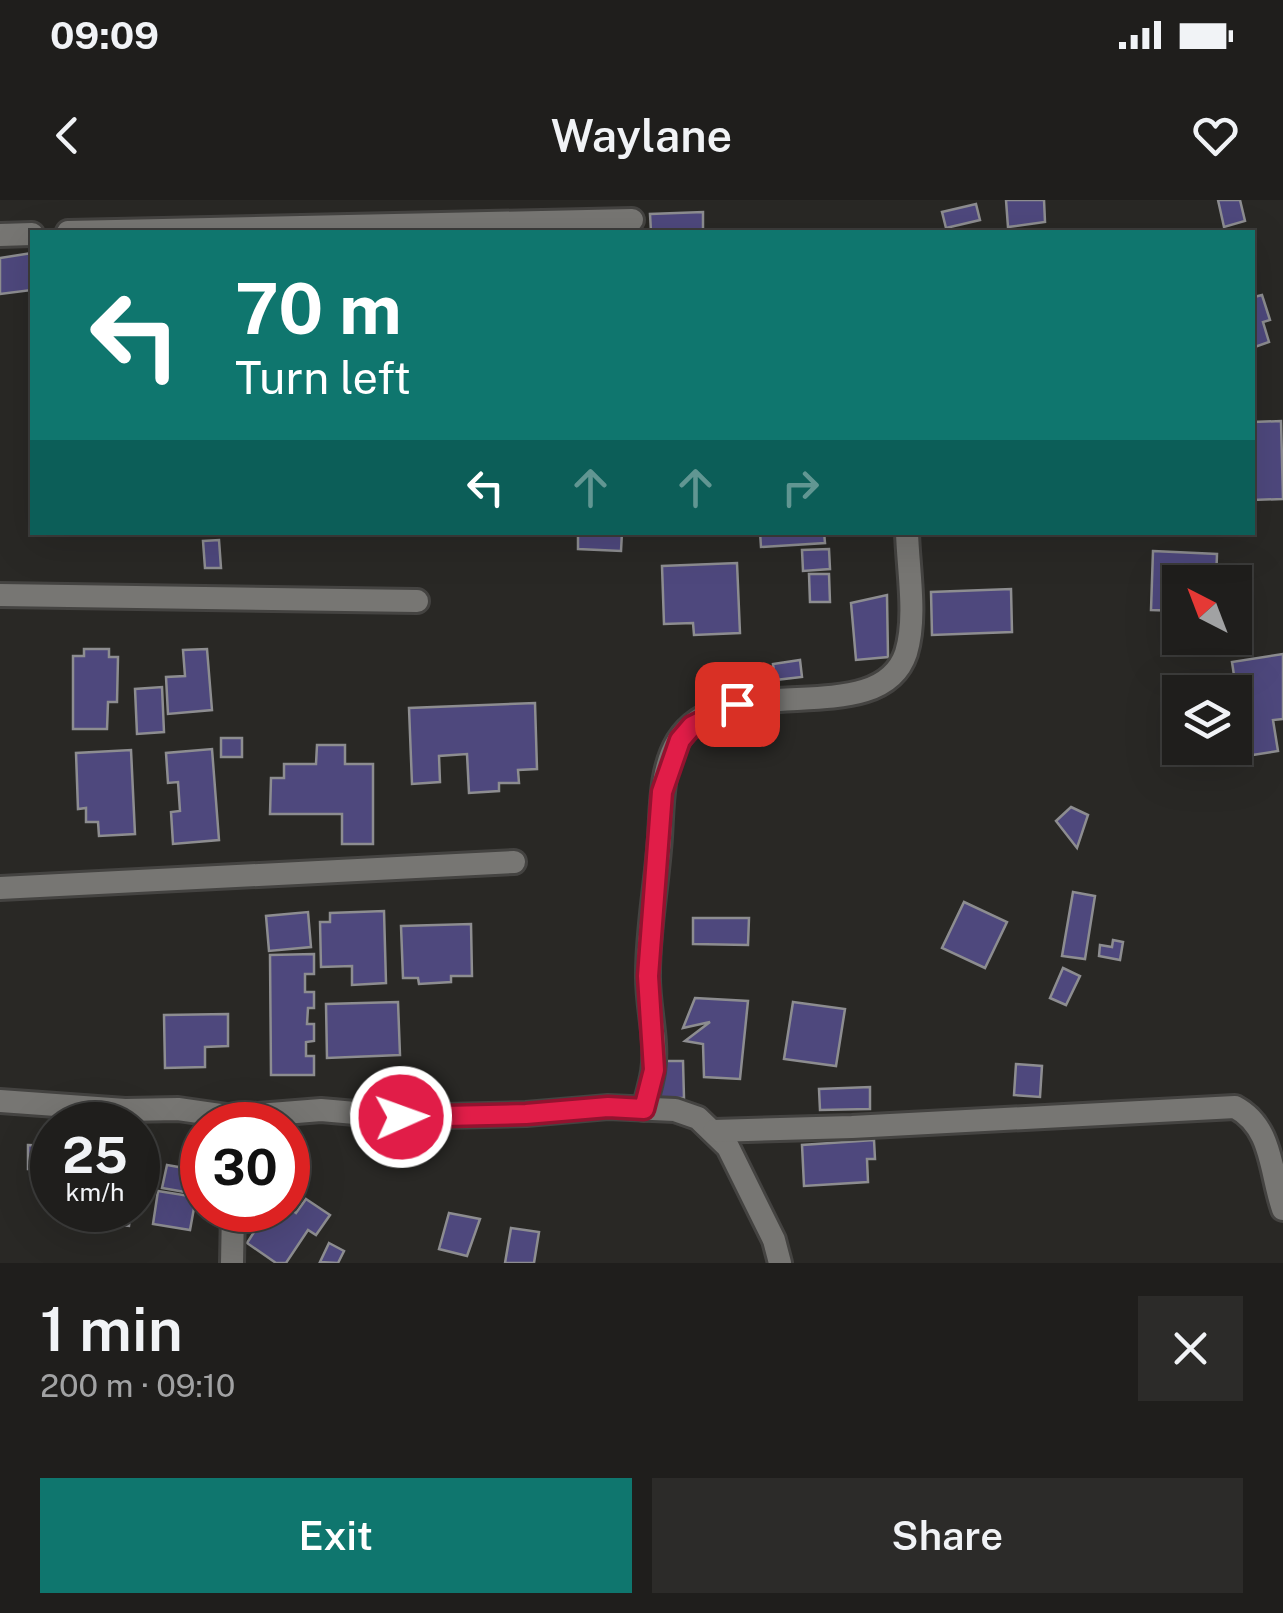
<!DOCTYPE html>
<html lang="en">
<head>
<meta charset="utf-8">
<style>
  :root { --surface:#1f1e1c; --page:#2c2b29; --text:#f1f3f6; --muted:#a1a2a3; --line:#3c3c3b; --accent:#0f766e }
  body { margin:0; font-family:"Public Sans",sans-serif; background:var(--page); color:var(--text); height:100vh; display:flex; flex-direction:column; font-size:38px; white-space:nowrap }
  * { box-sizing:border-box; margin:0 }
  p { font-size:32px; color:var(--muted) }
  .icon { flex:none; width:55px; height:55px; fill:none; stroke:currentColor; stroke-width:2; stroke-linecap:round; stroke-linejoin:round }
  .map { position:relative; height:1063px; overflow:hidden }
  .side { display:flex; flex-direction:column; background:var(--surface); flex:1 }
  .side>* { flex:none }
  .banner { position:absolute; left:30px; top:30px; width:1225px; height:305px; border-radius:0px; box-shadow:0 10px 40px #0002,0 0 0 2px var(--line); background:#0f766e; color:#fff; overflow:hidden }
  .needle { width:65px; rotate:318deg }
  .fabs { position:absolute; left:1162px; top:365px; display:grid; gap:20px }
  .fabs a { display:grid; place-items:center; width:90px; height:90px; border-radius:0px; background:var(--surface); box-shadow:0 10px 40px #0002,0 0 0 2px var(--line); font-size:50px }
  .speed { position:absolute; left:30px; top:902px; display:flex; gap:20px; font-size:50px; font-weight:700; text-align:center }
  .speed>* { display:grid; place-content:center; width:130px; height:130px; border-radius:50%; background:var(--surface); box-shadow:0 10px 40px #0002,0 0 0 2px var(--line); line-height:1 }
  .speed small { font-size:25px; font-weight:400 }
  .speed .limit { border:15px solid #d22; background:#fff; color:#111 }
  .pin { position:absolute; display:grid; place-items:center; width:85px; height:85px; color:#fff; margin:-42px; border-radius:20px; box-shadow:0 5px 15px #0006 }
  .me { position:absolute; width:110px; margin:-55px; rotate:88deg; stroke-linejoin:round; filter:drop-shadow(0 0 8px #0008) }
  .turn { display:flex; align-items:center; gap:35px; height:210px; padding:0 40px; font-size:45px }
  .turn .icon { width:130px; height:130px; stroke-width:2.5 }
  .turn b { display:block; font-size:70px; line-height:85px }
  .lanes { display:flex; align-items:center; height:95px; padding:0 40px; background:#0003; justify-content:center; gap:50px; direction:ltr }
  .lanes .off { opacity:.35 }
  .round { display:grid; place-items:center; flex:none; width:105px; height:105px; border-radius:0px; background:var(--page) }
  .headline { display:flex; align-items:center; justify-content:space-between; height:170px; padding:0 40px }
  h1 { font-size:60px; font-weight:600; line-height:75px }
  .action { display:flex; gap:20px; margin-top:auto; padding:20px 40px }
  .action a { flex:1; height:115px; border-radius:0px; background:var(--accent); color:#fff; font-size:40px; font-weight:600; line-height:115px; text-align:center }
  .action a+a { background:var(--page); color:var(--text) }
  .status { display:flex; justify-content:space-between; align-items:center; height:70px; padding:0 50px; background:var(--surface); direction:ltr }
  .status svg { height:28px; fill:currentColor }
  header { display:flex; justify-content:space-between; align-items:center; height:130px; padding:0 40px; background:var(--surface); font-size:45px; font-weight:600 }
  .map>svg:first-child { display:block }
  .building { fill:#4e487d; stroke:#8d8d90; stroke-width:2.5 }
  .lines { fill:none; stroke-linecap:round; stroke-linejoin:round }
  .minor-casing { stroke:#444341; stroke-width:28 }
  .minor { stroke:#777673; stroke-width:22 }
  .route-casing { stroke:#92132f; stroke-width:25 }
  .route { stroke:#e11d48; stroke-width:18 }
</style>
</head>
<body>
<div class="status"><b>09:09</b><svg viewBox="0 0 49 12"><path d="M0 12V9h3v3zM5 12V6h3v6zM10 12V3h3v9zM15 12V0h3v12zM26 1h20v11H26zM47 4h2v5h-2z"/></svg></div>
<header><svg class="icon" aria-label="back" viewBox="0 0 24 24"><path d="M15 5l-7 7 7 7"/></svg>Waylane<svg class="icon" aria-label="heart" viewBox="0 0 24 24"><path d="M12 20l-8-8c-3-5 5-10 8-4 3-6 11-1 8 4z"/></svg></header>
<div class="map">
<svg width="1283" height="1063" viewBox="0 0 1283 1063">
  <rect width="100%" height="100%" fill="#292825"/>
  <g class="building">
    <path d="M1006,0H1044L1045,22L1008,27Z"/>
    <path d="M1218,0H1240L1245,21L1224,27Z"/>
    <path d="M976,4L980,20L946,28L942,12Z"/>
    <path d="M703,12V32H651L650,14Z"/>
    <path d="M32,53V90L0,94V58Z"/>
    <path d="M1252,94L1254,97L1262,95L1270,120L1263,122L1269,142L1252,148Z"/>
    <path d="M1281,221L1283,299L1252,300V222Z"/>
    <path d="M578,332H622L621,351L578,349Z"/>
    <path d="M760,332H824L825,343L761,347Z"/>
    <path d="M219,340L221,368H205L203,341Z"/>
    <path d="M829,349L830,369L803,371L802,350Z"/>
    <path d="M1153,351L1217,354L1216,382H1180V411L1151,410Z"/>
    <path d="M737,363L740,433L694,435L693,423L664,424L662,366Z"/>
    <path d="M809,374H829L830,402H810Z"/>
    <path d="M1011,389L1012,432L932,435L931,392Z"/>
    <path d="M887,395L888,457L856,460L851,403Z"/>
    <path d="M84,449H109V457H118L117,502H108L107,529H73V456H84Z"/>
    <path d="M207,449L212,510L168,514L166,477L185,476L183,450Z"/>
    <path d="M1283,454V519L1273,520L1278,551L1246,556L1232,462Z"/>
    <path d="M800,460L802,477L775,480L773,464Z"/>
    <path d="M162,487L164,532L137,534L135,489Z"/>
    <path d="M535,503L537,569L518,570L519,583H499V591L469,593L467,554L439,556L440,582L412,584L409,508Z"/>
    <rect x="221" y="538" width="21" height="19"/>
    <path d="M317,545H345V564H373V644H342V614H270L271,578H284V564H316Z"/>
    <path d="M212,549L219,640L173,644L171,612L180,611L178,582L168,583L166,553Z"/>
    <path d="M131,550L135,634L99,636L98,622H86V608L78,609L76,553Z"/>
    <path d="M1071,607L1088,615L1077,648L1056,621Z"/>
    <path d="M1073,692L1095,696L1085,759L1062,756Z"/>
    <path d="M964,702L1007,722L985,768L942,748Z"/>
    <path d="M384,711L386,783L352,785V766L321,767L320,722H330V713Z"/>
    <path d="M308,712L311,747L269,751L266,716Z"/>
    <path d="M693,718H749L748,745L693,744Z"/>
    <path d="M471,724L472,776H451V782L419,784L418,778H403L401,726Z"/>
    <path d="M1113,740L1123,742L1120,760L1099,756L1100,745L1112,747Z"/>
    <path d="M314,754V774H305V792H314V808H308L307,824H314V841L306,842V856H314V875H271L270,755Z"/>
    <path d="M1063,768L1080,776L1066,805L1050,798Z"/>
    <path d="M695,798L748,801L740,879L704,877L703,844L685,841L710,822L683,828Z"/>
    <path d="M398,802L400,855L327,858L326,804Z"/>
    <path d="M793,802L845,809L836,866L784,859Z"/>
    <path d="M228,814V846L205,847V867L165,868L164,815Z"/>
    <path d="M658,861H683L684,898H659Z"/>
    <path d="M1016,864L1042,866L1040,897L1014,895Z"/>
    <path d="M870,887V909L820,910L819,889Z"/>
    <path d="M874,940L875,959H867L868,982L804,986L802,945Z"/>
    <path d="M28,945L50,946V970L28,969Z"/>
    <path d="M167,965L202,971V995L162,988Z"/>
    <path d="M158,991L196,997L190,1030L153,1024Z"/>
    <path d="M306,999L330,1015L316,1035L308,1030L286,1063H276L247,1043L256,1029L240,1018L245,1010H288V1007L296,1013Z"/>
    <path d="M81,1010H131L129,1026L80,1021Z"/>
    <path d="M449,1013L480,1019L467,1056L439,1049Z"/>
    <path d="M511,1028L539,1032L534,1063H505Z"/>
    <path d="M329,1043L344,1051L338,1063L320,1062Z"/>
  </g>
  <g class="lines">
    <g class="minor-casing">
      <g id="minor">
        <path d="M68,32L632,20"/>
        <path d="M0,35L32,34"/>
        <path d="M0,395L417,401"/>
        <path d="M0,688L514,662"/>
        <path d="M0,901L125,910L178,909L234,917L321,910L401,917L526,914L608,907L675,910L698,918L728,947L774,1040L780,1063"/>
        <path d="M644,909C647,897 651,884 653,872C658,839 647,806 648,773C648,728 657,683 660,637C662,606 661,569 678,541C726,465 879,534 906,453C917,417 908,370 907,332"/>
        <path d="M714,931L852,927L1235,907C1273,927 1270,972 1283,1009"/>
        <path d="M232,1063L233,1010"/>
      </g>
    </g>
    <use href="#minor" class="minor"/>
  </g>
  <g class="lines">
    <g class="route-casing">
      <path id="route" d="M401,917L526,914L608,907L644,909L654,870L648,776L662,592L680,540L692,526L737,504"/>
    </g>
    <use href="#route" class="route"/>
  </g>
</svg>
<div class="fabs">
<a><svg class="needle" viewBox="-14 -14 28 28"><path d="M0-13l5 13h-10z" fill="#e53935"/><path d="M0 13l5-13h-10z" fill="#a1a2a3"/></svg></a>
<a><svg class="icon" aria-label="layers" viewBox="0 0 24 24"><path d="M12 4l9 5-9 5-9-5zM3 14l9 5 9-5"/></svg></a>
</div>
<div class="speed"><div>25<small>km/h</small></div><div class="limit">30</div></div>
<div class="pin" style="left:737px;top:504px;background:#d93025"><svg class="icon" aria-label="arrive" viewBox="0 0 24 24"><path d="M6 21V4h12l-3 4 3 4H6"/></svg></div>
<svg class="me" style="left:401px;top:917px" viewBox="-20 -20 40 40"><circle r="17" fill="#e11d48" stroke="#fff" stroke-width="3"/><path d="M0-11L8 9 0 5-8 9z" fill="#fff"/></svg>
<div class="banner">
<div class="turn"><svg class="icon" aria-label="left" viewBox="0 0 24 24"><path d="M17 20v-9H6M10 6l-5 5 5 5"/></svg><div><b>70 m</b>Turn left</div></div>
<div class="lanes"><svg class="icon" aria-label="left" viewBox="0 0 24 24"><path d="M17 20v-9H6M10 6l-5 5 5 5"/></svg><svg class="icon off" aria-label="ahead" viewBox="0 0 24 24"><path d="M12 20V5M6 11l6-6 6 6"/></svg><svg class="icon off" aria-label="ahead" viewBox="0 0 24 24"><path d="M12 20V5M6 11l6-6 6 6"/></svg><svg class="icon off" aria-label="right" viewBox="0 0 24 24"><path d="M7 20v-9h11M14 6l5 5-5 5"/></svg></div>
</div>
</div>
<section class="side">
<div class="headline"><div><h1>1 min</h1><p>200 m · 09:10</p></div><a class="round"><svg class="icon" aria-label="close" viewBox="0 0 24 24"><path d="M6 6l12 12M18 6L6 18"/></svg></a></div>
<div class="action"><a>Exit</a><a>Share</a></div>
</section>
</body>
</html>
